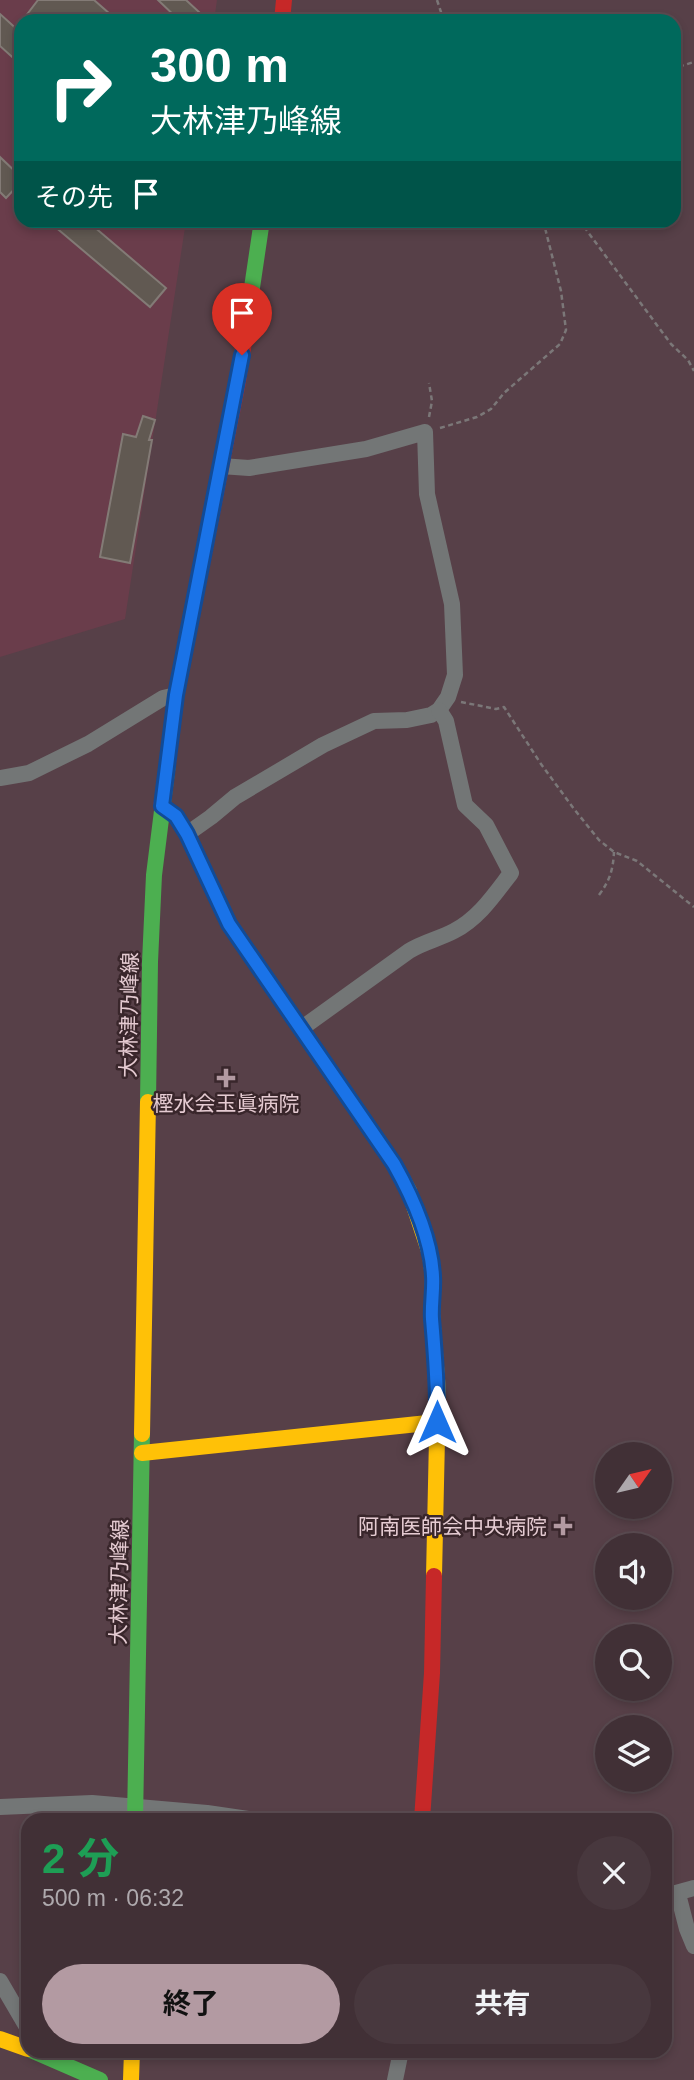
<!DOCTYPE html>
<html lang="ja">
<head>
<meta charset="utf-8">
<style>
  :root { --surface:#413036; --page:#48383e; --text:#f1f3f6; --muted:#aea9ad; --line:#5a4b51; --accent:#b39aa2 }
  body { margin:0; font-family:Arial,"Noto Sans JP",sans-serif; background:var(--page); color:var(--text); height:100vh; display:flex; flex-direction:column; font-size:26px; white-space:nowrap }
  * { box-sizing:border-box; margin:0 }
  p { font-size:23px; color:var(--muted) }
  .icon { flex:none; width:38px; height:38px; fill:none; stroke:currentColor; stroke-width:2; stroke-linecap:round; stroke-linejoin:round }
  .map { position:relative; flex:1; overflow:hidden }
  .side { position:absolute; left:21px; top:1813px; width:651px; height:245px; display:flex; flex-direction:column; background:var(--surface); border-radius:21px; box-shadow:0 4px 10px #0003,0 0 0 2px var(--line) }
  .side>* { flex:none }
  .hud { position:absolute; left:14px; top:14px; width:667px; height:214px; border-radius:21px; box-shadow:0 4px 10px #0003,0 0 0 2px var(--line); background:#00695c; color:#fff; overflow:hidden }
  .needle { width:46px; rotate:56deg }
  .fabs { position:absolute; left:595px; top:1442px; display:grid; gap:14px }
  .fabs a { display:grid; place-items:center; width:77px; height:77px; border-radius:50%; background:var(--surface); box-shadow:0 4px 10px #0003,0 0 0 2px var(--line); font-size:35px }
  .pin { position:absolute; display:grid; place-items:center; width:60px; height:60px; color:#fff; margin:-72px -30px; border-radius:50% 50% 50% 0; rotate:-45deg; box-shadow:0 0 7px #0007 }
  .pin .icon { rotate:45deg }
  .me { position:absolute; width:77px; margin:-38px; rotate:0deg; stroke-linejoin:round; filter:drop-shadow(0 0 5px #0008) }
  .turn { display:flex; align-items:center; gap:24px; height:147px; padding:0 21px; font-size:32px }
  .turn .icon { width:91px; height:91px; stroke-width:2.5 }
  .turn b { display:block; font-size:49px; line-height:60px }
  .then { display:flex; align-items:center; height:66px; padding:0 21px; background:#0003; gap:14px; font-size:26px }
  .round { display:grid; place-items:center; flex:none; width:74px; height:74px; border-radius:37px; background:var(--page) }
  .head { display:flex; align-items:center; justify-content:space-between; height:119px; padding:0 21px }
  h1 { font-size:42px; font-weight:700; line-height:52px; color:#1e9e55 }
  .cta { display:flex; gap:14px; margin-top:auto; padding:14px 21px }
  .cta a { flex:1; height:80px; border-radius:42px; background:var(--accent); color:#111; font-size:28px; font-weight:700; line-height:80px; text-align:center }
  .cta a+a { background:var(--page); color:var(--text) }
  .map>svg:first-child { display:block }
  .built { fill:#6a3d4b }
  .building { fill:#615952; stroke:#837b76; stroke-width:2 }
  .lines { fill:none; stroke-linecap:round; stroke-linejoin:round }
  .path { stroke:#7b7778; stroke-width:2.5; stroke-dasharray:5 3.5; stroke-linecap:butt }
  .street { stroke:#737676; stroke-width:16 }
  .fast { stroke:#4caf50; stroke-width:16 }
  .slow { stroke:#ffc107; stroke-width:16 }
  .jam { stroke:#c62828; stroke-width:16 }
  .route-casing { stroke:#114b97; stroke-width:18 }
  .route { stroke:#1a73e8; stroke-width:12 }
  .poi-dot { fill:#b39aa2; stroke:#39262b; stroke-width:2.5 }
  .labels { text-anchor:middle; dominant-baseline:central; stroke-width:5; stroke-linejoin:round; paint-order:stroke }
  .street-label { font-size:21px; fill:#e5cbd2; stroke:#39262b }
  .poi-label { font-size:21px; fill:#e5cbd2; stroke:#39262b }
</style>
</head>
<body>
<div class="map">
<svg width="694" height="2080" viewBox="0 0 694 2080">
  <rect width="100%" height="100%" fill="#574048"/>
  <path class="built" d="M0,0H217L214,21H21V220L186,221L125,619L0,657Z"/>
  <g class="building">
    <path d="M38,0H94L118,21H22Z"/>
    <path d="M158,0H186L199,12L191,21H180Z"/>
    <path d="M0,14L21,33V65L0,46Z"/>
    <path d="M0,157L21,177V182L6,198L0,192Z"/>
    <path d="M47,220H86L166,288L150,307Z"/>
    <path d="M143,416L155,420L149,440H152L130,563L100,557L123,434L136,437Z"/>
  </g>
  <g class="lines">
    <g class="path">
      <path d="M437,0L444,21"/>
      <path d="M674,74L681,66L694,62"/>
      <path d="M579,220L671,344L688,360L694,371"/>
      <path d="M429,417L432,401L429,383"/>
      <path d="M440,428L477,417L491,409L504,393L560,344L566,330L561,291L543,220"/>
      <path d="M461,702L496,709L504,707L541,764L574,809L599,840L614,852L637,861L694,907"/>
      <path d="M599,895C610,880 613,870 614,852"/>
    </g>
    <g class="street">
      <path d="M0,778L29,773L88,744L163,698L176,695"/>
      <path d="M187,834L211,817L235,797L323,745L374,721L407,720L431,715L439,710L448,697L455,675L452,604L427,494L425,432L366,449L249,468L221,466"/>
      <path d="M302,1028L409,951C423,942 439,939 454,931C479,918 494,895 511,873L486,825L465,805L446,721L439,710"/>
      <path d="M0,1807L92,1803L207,1813L255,1820"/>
      <path d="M678,1894L687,1929L694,1946"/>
      <path d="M665,1896L694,1888"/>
      <path d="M0,1981L28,2029"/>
      <path d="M395,2080L401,2051"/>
    </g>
    <g class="fast">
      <path d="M245,335L262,220"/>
      <path d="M148,1102L150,962L154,875L168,763"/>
      <path d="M135,1820L142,1434"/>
      <path d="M33,2051L100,2080"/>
    </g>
    <g class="slow">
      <path d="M329,1070L394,1164L409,1191L430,1254L433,1277L432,1314L438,1392L434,1576"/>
      <path d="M142,1434L148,1102"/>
      <path d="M142,1453L437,1422"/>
      <path d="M0,2039L28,2049"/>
      <path d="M131,2080L132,2051"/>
    </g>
    <g class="jam">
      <path d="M282,21L284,0"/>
      <path d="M168,763L176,695L238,382L245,335"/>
      <path d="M161,805L176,816L187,834L229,924L329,1070"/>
      <path d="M422,1820L432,1673L434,1576"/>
    </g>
  </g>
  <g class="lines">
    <g class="route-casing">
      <path id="route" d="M242,355L176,695L162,806L176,816L187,834L229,924L394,1164C412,1196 431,1239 433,1276C434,1290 431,1305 432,1319C435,1354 438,1387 437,1422"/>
    </g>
    <use href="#route" class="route"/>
  </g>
  <g class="poi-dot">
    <path d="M222.5 1067.5h7v7h7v7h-7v7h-7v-7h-7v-7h7z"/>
    <path d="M559.5 1515.5h7v7h7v7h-7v7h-7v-7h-7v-7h7z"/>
  </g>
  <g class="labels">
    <g class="street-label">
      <text transform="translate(129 1015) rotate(-89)">大林津乃峰線</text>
      <text transform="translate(119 1582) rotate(-89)">大林津乃峰線</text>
    </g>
    <g class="poi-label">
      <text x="226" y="1103">樫水会玉眞病院</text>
      <text x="547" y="1526" text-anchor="end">阿南医師会中央病院</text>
    </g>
  </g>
</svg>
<div class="fabs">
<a><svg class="needle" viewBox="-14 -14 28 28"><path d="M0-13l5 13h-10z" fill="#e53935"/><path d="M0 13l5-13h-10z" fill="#aea9ad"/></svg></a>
<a><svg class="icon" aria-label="sound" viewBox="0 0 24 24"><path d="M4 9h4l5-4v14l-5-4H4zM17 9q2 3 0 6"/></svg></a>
<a><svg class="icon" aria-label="search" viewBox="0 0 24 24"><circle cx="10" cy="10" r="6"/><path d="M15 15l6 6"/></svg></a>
<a><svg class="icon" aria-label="layers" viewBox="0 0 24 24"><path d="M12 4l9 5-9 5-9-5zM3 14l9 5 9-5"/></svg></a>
</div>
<div class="pin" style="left:242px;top:355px;background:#d93025"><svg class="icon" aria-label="arrive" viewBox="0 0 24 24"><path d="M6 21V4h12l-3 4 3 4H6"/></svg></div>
<svg class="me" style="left:437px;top:1422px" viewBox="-20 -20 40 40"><path d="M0-17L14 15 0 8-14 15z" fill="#1a73e8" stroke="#fff" stroke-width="4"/></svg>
<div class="hud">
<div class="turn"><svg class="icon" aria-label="right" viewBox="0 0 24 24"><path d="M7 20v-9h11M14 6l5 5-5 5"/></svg><div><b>300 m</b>大林津乃峰線</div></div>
<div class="then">その先<svg class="icon" aria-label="arrive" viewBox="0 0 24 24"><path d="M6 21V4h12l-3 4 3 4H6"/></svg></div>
</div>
<section class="side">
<div class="head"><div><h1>2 分</h1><p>500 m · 06:32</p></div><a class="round"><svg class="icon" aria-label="close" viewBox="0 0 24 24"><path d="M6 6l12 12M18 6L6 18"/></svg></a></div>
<div class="cta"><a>終了</a><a>共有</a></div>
</section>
</div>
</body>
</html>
